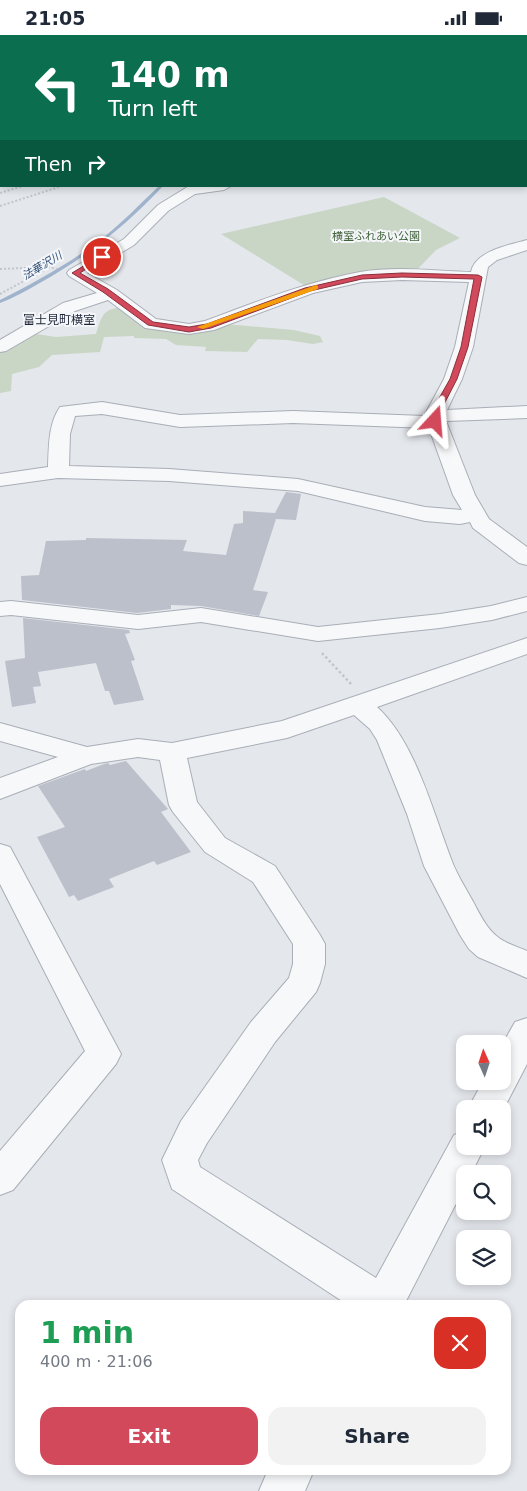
<!DOCTYPE html>
<html lang="en">
<head>
<meta charset="utf-8">
<style>
  :root { --surface:#fff; --page:#f2f2f3; --text:#1f2937; --muted:#747a83; --accent:#d1495b }
  body { margin:0; font-family:"DejaVu Sans","Noto Sans JP",sans-serif; background:var(--page); color:var(--text); height:100vh; display:flex; flex-direction:column; font-size:19px; white-space:nowrap }
  * { box-sizing:border-box; margin:0 }
  p { font-size:16px; color:var(--muted) }
  .icon { flex:none; width:28px; height:28px; fill:none; stroke:currentColor; stroke-width:2; stroke-linecap:round; stroke-linejoin:round }
  .map { position:relative; flex:1; overflow:hidden }
  .drawer { position:absolute; left:15px; top:1265px; width:496px; height:175px; display:flex; flex-direction:column; background:var(--surface); border-radius:15px; box-shadow:0 2px 8px #0003 }
  .drawer>* { flex:none }
  .hud { position:absolute; left:0px; top:0px; width:528px; height:152px; box-shadow:0 2px 8px #0003; background:#0b6e4f; color:#fff; overflow:hidden }
  .needle { width:32px; rotate:357deg }
  .buttons { position:absolute; left:456px; top:1000px; display:grid; gap:10px }
  .buttons a { display:grid; place-items:center; width:55px; height:55px; border-radius:10px; background:var(--surface); box-shadow:0 2px 8px #0003; font-size:25px }
  .pin { position:absolute; display:grid; place-items:center; width:42px; height:42px; color:#fff; margin:-21px; border:2px solid #fff; border-radius:50%; box-shadow:0 1px 5px #0007 }
  .me { position:absolute; width:55px; margin:-28px; rotate:19deg; stroke-linejoin:round; filter:drop-shadow(0 0 4px #0008) }
  .turn { display:flex; align-items:center; gap:18px; height:105px; padding:0 25px; font-size:22px }
  .turn .icon { width:65px; height:65px; stroke-width:2.5 }
  .turn b { display:block; font-size:35px; line-height:42px }
  .then { display:flex; align-items:center; height:48px; padding:0 25px; background:#0003; gap:10px; font-size:19px }
  .round { display:grid; place-items:center; flex:none; width:52px; height:52px; border-radius:15px; background:var(--page) }
  .summary { display:flex; align-items:center; justify-content:space-between; height:85px; padding:0 25px }
  h1 { font-size:30px; font-weight:800; line-height:38px; color:#1e9e55 }
  .button { display:flex; gap:10px; margin-top:auto; padding:10px 25px }
  .button a { flex:1; height:58px; border-radius:15px; background:var(--accent); color:#fff; font-size:20px; font-weight:800; line-height:58px; text-align:center }
  .button a+a { background:var(--page); color:var(--text) }
  .status { display:flex; justify-content:space-between; align-items:center; height:35px; padding:0 25px; background:var(--surface); direction:ltr }
  .status svg { height:14px; fill:currentColor }
  .map>svg:first-child { display:block }
  .green { fill:#c9d6c5 }
  .lines { fill:none; stroke-linecap:round; stroke-linejoin:round }
  .stream { fill:#9fb4cc; fill-rule:evenodd }
  .building { fill:#bbc0ca }
  .minor-casing { stroke:#a9aeb7; stroke-width:2 }
  .path-far2 { stroke:#c2c5cb; stroke-width:1; stroke-dasharray:2 2; stroke-linecap:butt }
  .path-far1 { stroke:#c2c5cb; stroke-width:2; stroke-dasharray:2 2; stroke-linecap:butt }
  .path { stroke:#c2c5cb; stroke-width:2.5; stroke-dasharray:2.5 2.5; stroke-linecap:butt }
  .minor { fill:#f7f8fa; fill-rule:evenodd }
  .route { fill:#d1495b; stroke:#882f3b }
  .slow { fill:#f59e0b }
  .labels { text-anchor:middle; dominant-baseline:central; stroke-width:4; stroke-linejoin:round; paint-order:stroke }
  .far-park-label { font-size:11px; fill:#3f6138; stroke:#f4f6f9 }
  .far-water-label { font-size:11px; font-style:italic; fill:#34527a; stroke:#f4f6f9 }
  .far-quarter-label { font-size:12px; fill:#1d2536; stroke:#f4f6f9 }
</style>
</head>
<body>
<div class="status"><b>21:05</b><svg viewBox="0 0 49 12"><path d="M0 12V9h3v3zM5 12V6h3v6zM10 12V3h3v9zM15 12V0h3v12zM26 1h20v11H26zM47 4h2v5h-2z"/></svg></div>
<div class="map">
<svg width="527" height="1456" viewBox="0 0 527 1456">
  <rect width="100%" height="100%" fill="#e4e7ec"/>
  <g class="green">
    <path d="M384,162L460,203L436,215L413,239L307,252L221,199Z"/>
    <path d="M123,272L147,290L225,289L294,295L320,301L323,307L313,309L287,305L258,304L247,317L205,316L206,312L176,310L166,304L134,303V301L104,302L100,317L52,320L39,332L12,339L11,356L0,358V316L30,298L56,302L96,299C102,281 102,274 123,272Z"/>
  </g>
  <g class="lines">
    <path class="stream" d="M159,151H163C126,191 85,223 38,249C26,256 13,263 0,268V265C34,248 68,229 99,206C120,190 139,170 159,151Z"/>
  </g>
  <g class="building">
    <path d="M286,457L301,459L296,485L276,484L253,555L268,557L259,581L201,571L171,570V574L137,578L22,565L21,541L39,540L46,506L86,505V503L187,505L183,516L226,520L234,489L243,488V476L275,478Z"/>
    <path d="M23,583L129,595L130,598L125,599L135,625L131,626L144,665L114,670L109,656H105L96,628L38,637L41,651L33,652L36,668L12,672L5,626L25,623Z"/>
    <path d="M126,726L168,774L161,777L191,817L157,830L154,826L109,844L114,852L78,866L74,860L69,862L37,802L65,792L38,751L85,734L86,736L104,729L108,728L110,730Z"/>
  </g>
  <g class="lines">
    <g class="minor-casing">
      <g id="minor">
        <rect x="186" y="0" width="12" height="1"/>
        <rect x="382" y="0" width="13" height="1"/>
        <rect x="526" y="25" width="1" height="6"/>
        <rect x="526" y="72" width="1" height="8"/>
        <rect x="526" y="93" width="1" height="9"/>
        <path d="M189,151H231L224,155L195,159L168,176L134,210L87,238L117,255L156,284L189,289L205,286C256,267 306,247 360,237C396,231 435,236 471,237C475,216 509,210 527,205V215L497,225L488,232L473,312L462,344L447,375L527,371V383L446,386L475,460L489,484L527,512V530L519,528L473,493L470,487L460,489L425,486L298,456L169,446L58,443L0,451V439L48,432C49,412 48,389 60,372L102,367L180,380L293,376L424,381L444,344L455,312L469,247L402,245L362,247L313,258L214,295L189,299L145,293L108,265L75,276L6,316L0,317V305L63,268L97,258L69,241L67,238L69,235L124,204L158,170ZM102,379L180,392L293,388L429,393L453,460L462,475L425,472L298,444L169,434L69,431L70,399L75,381Z"/>
        <path d="M527,562V576L492,585L440,593L318,606L201,587L138,594L11,580L0,581V567L11,566L138,580L201,573L318,592L440,579L491,571Z"/>
        <path d="M527,603V619L377,672C416,707 434,781 453,829C458,841 465,852 471,863C479,877 486,894 499,903C507,909 518,912 527,916V943L478,922L469,914L460,900L424,831L407,779L377,705L370,694L354,680L287,703L187,723L197,767L225,803L275,831L320,900L325,909V929L320,948L316,957L275,1007L207,1108L198,1125L200,1132L376,1243L454,1100L465,1096V1111H485L471,1139H465V1151L404,1270H348L172,1154L162,1125L181,1086L251,987L289,943L293,929V909L253,847L205,817L173,777L169,770L160,725L138,722L91,729L0,764V743L58,722L0,706V688L87,712L138,704L172,708L282,686Z"/>
        <path d="M0,809L10,812L121,1019L116,1029L13,1155L0,1160V1116L85,1016L0,849Z"/>
        <path d="M527,983V1029L502,1077V1074H468L483,1046H502V1010L515,987Z"/>
        <path d="M268,1435H314L305,1456H259Z"/>
      </g>
    </g>
    <path class="path-far2" d="M233,1L235,0"/>
    <g class="path-far1">
      <path d="M0,158L23,151"/>
      <path d="M0,171L62,151"/>
      <path d="M0,234L48,232L57,234"/>
      <path d="M0,259L48,233"/>
    </g>
    <path class="path" d="M322,618L352,650"/>
    <use href="#minor" class="minor"/>
  </g>
  <path class="route" d="M100,221L105,222L80,238L108,254L153,287L189,292L207,289L305,253L362,240L402,238L478,240L482,242L468,312L457,344L438,381L439,386L435,389L432,388L429,381L450,344L461,312L474,244L402,242L362,244L310,256L211,293L189,297L148,290L103,257L72,238Z"/>
  <path class="slow" d="M316,250L318,251V254L203,294L197,292Z"/>
  <g class="labels">
    <g class="far-park-label">
      <text x="376" y="201">横室ふれあい公園</text>
    </g>
    <g class="far-water-label">
      <text transform="translate(42 231) rotate(-31)">法華沢川</text>
    </g>
    <g class="far-quarter-label">
      <text x="59" y="285">富士見町横室</text>
    </g>
  </g>
</svg>
<div class="buttons">
<a><svg class="needle" viewBox="-14 -14 28 28"><path d="M0-13l5 13h-10z" fill="#e53935"/><path d="M0 13l5-13h-10z" fill="#747a83"/></svg></a>
<a><svg class="icon" aria-label="sound" viewBox="0 0 24 24"><path d="M4 9h4l5-4v14l-5-4H4zM17 9q2 3 0 6"/></svg></a>
<a><svg class="icon" aria-label="search" viewBox="0 0 24 24"><circle cx="10" cy="10" r="6"/><path d="M15 15l6 6"/></svg></a>
<a><svg class="icon" aria-label="layers" viewBox="0 0 24 24"><path d="M12 4l9 5-9 5-9-5zM3 14l9 5 9-5"/></svg></a>
</div>
<div class="pin" style="left:102px;top:222px;background:#d93025"><svg class="icon" aria-label="arrive" viewBox="0 0 24 24"><path d="M6 21V4h12l-3 4 3 4H6"/></svg></div>
<svg class="me" style="left:435px;top:386px" viewBox="-20 -20 40 40"><path d="M0-17L14 15 0 8-14 15z" fill="#d1495b" stroke="#fff" stroke-width="4"/></svg>
<div class="hud">
<div class="turn"><svg class="icon" aria-label="left" viewBox="0 0 24 24"><path d="M17 20v-9H6M10 6l-5 5 5 5"/></svg><div><b>140 m</b>Turn left</div></div>
<div class="then">Then<svg class="icon" aria-label="right" viewBox="0 0 24 24"><path d="M7 20v-9h11M14 6l5 5-5 5"/></svg></div>
</div>
<section class="drawer">
<div class="summary"><div><h1>1 min</h1><p>400 m · 21:06</p></div><a class="round" style="background:#d93025;color:#fff"><svg class="icon" aria-label="close" viewBox="0 0 24 24"><path d="M6 6l12 12M18 6L6 18"/></svg></a></div>
<div class="button"><a>Exit</a><a>Share</a></div>
</section>
</div>
</body>
</html>
